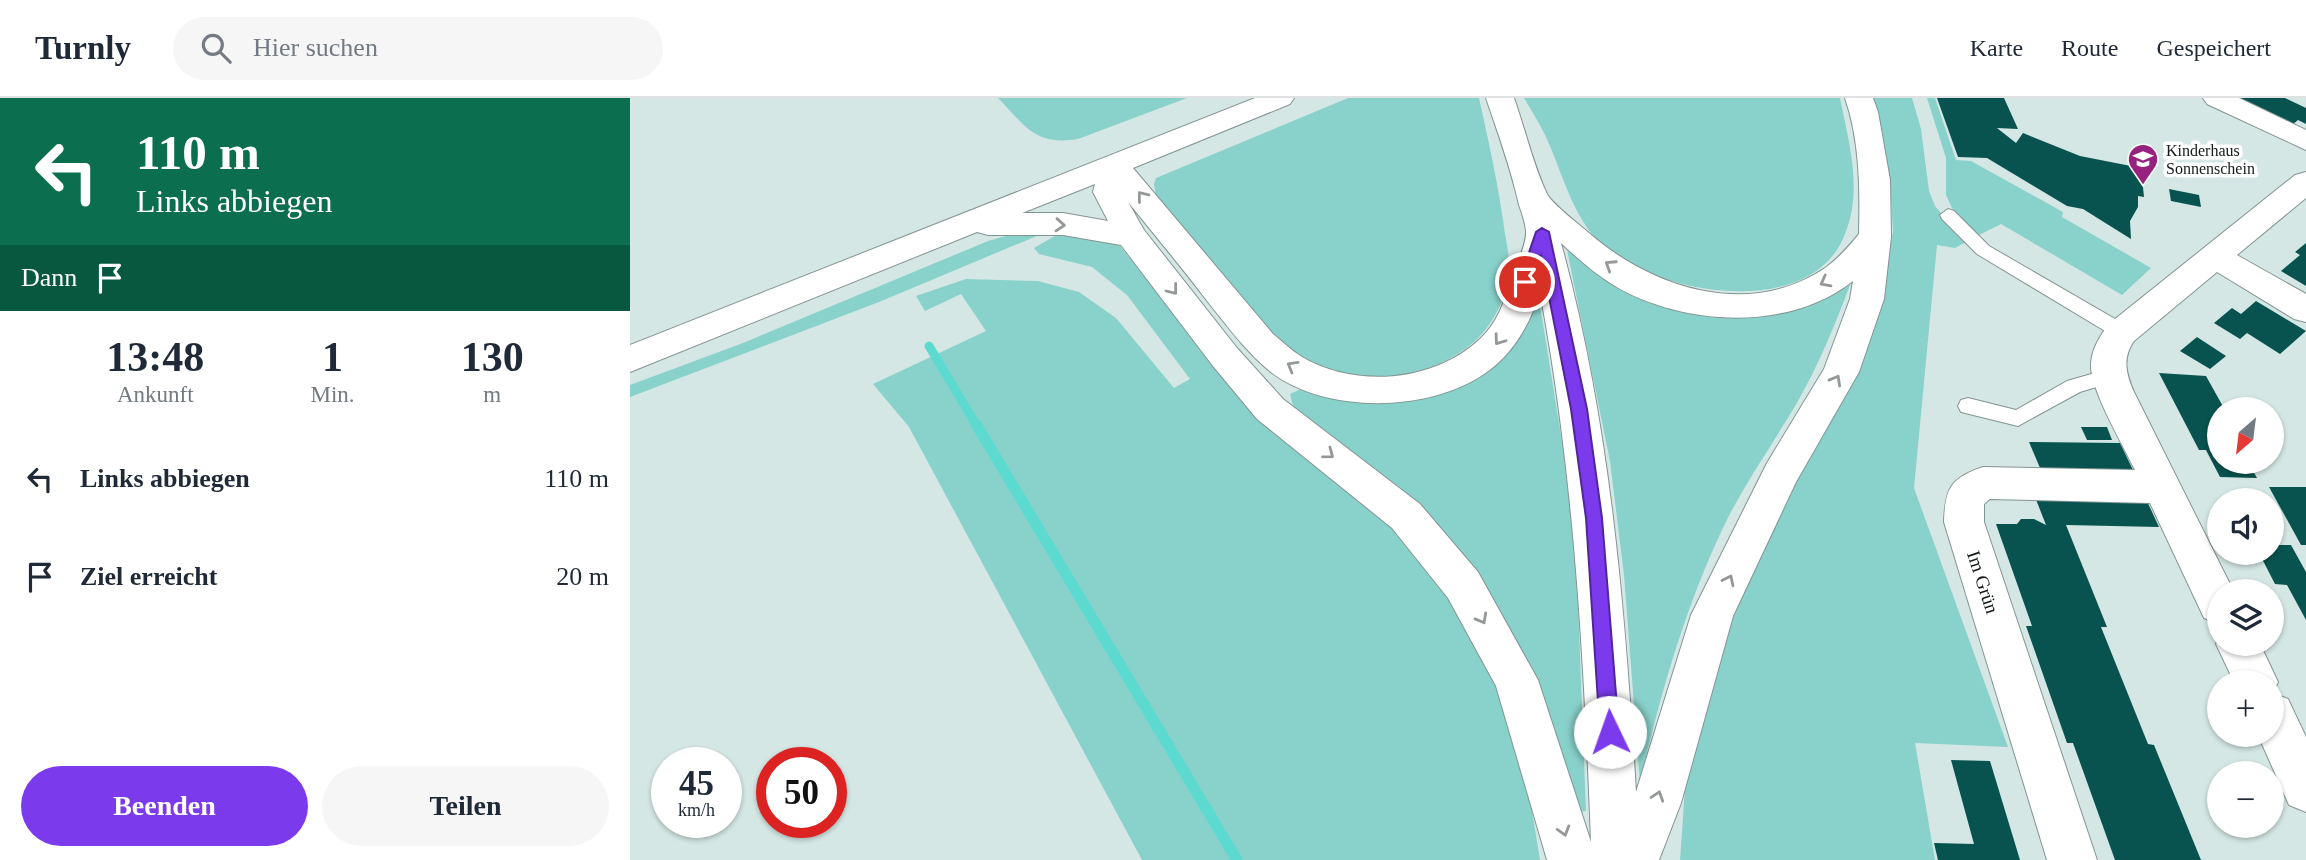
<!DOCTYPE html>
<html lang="de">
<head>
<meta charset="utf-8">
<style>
  :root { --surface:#fff; --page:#f6f6f7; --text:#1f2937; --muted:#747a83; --line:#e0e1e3; --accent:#7c3aed }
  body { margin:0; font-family:"Times New Roman",serif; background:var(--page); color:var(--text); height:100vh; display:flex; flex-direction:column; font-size:26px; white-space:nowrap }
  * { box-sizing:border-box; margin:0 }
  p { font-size:23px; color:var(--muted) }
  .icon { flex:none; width:38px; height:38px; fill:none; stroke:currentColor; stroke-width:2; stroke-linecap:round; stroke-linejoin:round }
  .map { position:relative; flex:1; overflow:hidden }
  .details { display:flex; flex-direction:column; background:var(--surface); width:630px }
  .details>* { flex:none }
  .guide { background:#0b6e4f; color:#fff; overflow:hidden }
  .needle { width:46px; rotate:208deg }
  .fabs { position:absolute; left:1577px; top:299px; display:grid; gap:14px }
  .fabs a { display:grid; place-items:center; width:77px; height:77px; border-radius:50%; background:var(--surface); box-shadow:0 2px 5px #0004; font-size:35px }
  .speed { position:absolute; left:21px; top:649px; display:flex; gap:14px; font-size:35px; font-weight:700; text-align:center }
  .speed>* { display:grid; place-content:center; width:91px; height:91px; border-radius:50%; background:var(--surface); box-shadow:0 2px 5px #0004; line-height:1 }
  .speed small { font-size:18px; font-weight:400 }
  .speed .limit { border:10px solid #d22; background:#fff; color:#111 }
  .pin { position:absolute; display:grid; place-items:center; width:60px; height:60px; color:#fff; margin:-30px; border:4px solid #fff; border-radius:50%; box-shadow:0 2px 7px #0007 }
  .me { position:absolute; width:77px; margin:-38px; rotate:357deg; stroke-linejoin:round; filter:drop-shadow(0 0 5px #0008) }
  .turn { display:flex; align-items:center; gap:24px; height:147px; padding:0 21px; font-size:32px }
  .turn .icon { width:91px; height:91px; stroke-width:2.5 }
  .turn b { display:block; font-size:49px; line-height:60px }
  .then { display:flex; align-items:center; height:66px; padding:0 21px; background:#0003; gap:14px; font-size:26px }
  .eta { display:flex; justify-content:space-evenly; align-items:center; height:119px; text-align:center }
  .eta b { font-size:42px; font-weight:700; line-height:49px }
  .cta { display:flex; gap:14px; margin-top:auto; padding:14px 21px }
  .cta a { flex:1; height:80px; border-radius:42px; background:var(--accent); color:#fff; font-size:28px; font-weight:700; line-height:80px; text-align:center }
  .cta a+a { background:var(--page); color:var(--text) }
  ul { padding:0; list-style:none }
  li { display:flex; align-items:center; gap:21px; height:98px; padding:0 21px }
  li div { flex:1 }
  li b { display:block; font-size:26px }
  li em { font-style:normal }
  header { display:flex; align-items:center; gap:42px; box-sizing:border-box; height:98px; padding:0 35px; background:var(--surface); border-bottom:2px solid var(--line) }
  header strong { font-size:33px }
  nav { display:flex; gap:38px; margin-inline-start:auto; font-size:24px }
  .search { width:490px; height:63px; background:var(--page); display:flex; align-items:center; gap:18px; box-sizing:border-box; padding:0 24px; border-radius:38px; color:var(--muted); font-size:26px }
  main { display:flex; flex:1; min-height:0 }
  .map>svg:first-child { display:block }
  .green { fill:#89d2cb }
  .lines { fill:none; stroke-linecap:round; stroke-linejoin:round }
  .stream-far1 { stroke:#5ddad0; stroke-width:9 }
  .stream { stroke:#5ddad0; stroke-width:11 }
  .building { fill:#08534f }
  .service-casing { stroke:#829492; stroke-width:2 }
  .minor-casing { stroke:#829492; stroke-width:2 }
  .secondary-casing { stroke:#829492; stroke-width:2 }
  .service { fill:#fff; fill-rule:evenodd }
  .minor { fill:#fff; fill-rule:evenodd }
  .secondary { fill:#fff; fill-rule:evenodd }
  .oneway { stroke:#959898 }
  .route { fill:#7c3aed; stroke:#51269a; stroke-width:2 }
  .labels { text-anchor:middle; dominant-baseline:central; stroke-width:7; stroke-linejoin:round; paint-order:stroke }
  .far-poi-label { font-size:16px; fill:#131a19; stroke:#fff; text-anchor:start }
  .street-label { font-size:19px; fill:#131a19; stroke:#fff }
</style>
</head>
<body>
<header>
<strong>Turnly</strong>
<div class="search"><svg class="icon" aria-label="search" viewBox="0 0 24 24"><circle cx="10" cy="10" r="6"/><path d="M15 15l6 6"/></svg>Hier suchen</div>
<nav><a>Karte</a><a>Route</a><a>Gespeichert</a></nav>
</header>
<main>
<section class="details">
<div class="guide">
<div class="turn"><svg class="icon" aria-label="left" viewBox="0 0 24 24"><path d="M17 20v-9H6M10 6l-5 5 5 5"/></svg><div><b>110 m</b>Links abbiegen</div></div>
<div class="then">Dann<svg class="icon" aria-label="arrive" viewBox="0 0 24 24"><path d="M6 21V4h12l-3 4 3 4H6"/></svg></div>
</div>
<div class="eta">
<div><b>13:48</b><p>Ankunft</p></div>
<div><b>1</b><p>Min.</p></div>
<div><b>130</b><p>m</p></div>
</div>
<ul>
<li><svg class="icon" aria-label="left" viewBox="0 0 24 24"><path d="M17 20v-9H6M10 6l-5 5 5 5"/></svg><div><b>Links abbiegen</b></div><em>110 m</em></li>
<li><svg class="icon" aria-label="arrive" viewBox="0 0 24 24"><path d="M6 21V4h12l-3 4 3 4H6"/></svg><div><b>Ziel erreicht</b></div><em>20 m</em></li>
</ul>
<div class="cta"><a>Beenden</a><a>Teilen</a></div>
</section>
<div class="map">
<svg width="1676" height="762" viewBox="0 0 1676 762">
  <rect width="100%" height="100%" fill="#d4e7e4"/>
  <g class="green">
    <path d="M368,0H557L448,41C405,48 396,29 368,0Z"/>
    <path d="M718,0H849C859,45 869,90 875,136C877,147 880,161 879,172C872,229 838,259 785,274C768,279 746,283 728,279C695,273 669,258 642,239L526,98L524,86L526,80Z"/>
    <path d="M894,0H1210C1219,45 1233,92 1215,136C1182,223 1030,197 974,149C942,120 933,75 915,37C909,24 901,12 894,0Z"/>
    <path d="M1243,0H1282L1291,31L1299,93L1305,108L1336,144L1325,150L1307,147L1284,390L1378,649L1285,645L1305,762H1050L1056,676L1083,563L1117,477L1255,187L1263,133L1260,86L1252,31Z"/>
    <path d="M1297,0H1305L1326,62L1341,63L1433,114L1432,119L1521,170L1492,197L1371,126L1347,138L1323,112L1316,97V60Z"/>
    <path d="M415,132L409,137L249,204L0,299V287L113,245L358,143L391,134Z"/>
    <path d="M435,132L472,140L490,148L590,275L743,409L824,499L879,615L900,701L910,762H512L279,329L243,286L356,233L331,196L295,213L286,198L336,181L408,183L449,194L486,220L544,290L560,281L497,197L462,169L409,156L404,150Z"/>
    <path d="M935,142L954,163L1140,216L1179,207L1203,195L1213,184L1220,187C1205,227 1189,266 1168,303C1143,346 1113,387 1092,432C1054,513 1030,597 1010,685L994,477L980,363Z"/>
    <path d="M904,201H909L938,381L948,506L956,713L947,714L911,594L880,530L847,477L776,398L663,308L660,296L673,290L778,301Z"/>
  </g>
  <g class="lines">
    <path class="stream-far1" d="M299,248L347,328"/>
    <path class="stream" d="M346,326L607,762"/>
  </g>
  <g class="building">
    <path d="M1307,0H1374L1388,31L1367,30L1386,45L1393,35L1450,58L1511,70L1514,99L1508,98V109L1500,123L1501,141L1453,111L1437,108L1357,60L1328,59Z"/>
    <path d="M1607,0H1655L1676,10V26L1668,22L1662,27Z"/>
    <path d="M1539,91L1569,97L1571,109L1541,103Z"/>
    <path d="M1676,145V188L1651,173L1670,157L1665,154Z"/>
    <path d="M1626,203L1676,233L1650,256L1617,235L1610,241L1584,225L1602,210L1611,216Z"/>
    <path d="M1567,239L1596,258L1580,271L1550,253Z"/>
    <path d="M1529,275L1576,278L1595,312H1589V364H1618L1627,380L1590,379L1576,352H1569Z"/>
    <path d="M1451,329H1477L1482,342H1457Z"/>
    <path d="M1399,344L1490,345L1503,372L1410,370Z"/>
    <path d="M1639,389H1676V447H1671Z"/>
    <path d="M1405,399L1516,401L1529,429L1436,427L1477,529H1471L1518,646L1524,647L1571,762H1485L1443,645H1437L1396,528H1402L1366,426H1387L1391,421H1404L1416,427Z"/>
    <path d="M1642,447H1661L1676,474V522L1657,487L1645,486L1629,455H1642Z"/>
    <path d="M1321,662L1360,663L1390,762H1308L1304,745L1344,746Z"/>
  </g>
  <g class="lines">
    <g class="service-casing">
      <g id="service">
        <path d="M1318,111L1324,113L1359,148L1499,229L1501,234L1499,239H1485L1347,156L1312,121L1310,117Z"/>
        <path d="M1479,271L1486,273L1489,278L1486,283L1450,294L1388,328L1331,314L1328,308L1331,302L1338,300L1386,312L1437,283Z"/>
      </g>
    </g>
    <g class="minor-casing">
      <g id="minor">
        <path d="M1573,0H1609L1676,32V52L1577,6Z"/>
        <path d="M1676,74V100L1607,157L1676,196V224L1664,221L1587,174L1504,243C1492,260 1496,276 1504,294L1604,494H1589V526L1574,520L1520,405L1360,401L1354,406V424L1467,762H1417L1314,424C1315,391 1320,380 1353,369L1505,372C1493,347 1459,290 1461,265C1462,250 1471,236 1480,225L1665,77Z"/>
        <path d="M1589,540V546H1630L1648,584L1643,595L1658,601L1676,639V714L1659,707L1628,637H1642V584H1604L1586,546Z"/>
      </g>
    </g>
    <g class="secondary-casing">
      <path id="secondary" d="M625,0H664L660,6L503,70L643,236C653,244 662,253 672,259C727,291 805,284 851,240C867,225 874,204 881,184C885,169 897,147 896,133C895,124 892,115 889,107C881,71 868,35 856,0H884C895,31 903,66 917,96C923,107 949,126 960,136C1024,191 1119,221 1195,170C1208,161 1219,148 1229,136C1230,91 1230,43 1215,0H1243L1248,14L1260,82L1261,139L1254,201L1229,274L1166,384L1103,518L1051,705L1029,762H917L866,588L818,500L762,430L627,321L583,268L491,147L433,137H358L347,134L0,274V247ZM465,86L463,94L478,123L433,115H392ZM498,104C525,137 552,170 578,204C598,229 617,255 642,275C697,316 799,314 854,276C883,257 900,226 910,194C944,376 954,559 961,744L908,582L848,474L790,406L653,301L607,250L514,132ZM931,145C947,160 965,176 985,188C1053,228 1159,234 1223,183L1220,201L1194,271L1137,365L1061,517L1006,694C995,510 980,323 931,145Z"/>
    </g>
    <use href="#service" class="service"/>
    <use href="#minor" class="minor"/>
    <use href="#secondary" class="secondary"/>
  </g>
  <defs><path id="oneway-chevron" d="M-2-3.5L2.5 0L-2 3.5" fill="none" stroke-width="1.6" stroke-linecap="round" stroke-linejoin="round" transform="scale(1.75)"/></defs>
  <g class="oneway">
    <use href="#oneway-chevron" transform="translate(512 98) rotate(-129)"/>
    <use href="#oneway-chevron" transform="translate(430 127) rotate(4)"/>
    <use href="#oneway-chevron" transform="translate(980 167) rotate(-147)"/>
    <use href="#oneway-chevron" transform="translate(1195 184) rotate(152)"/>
    <use href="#oneway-chevron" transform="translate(543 192) rotate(52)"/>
    <use href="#oneway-chevron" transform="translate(869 242) rotate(126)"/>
    <use href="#oneway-chevron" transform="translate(662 268) rotate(-150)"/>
    <use href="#oneway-chevron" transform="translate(1206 282) rotate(-61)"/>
    <use href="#oneway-chevron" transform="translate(699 356) rotate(37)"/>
    <use href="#oneway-chevron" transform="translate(1099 482) rotate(-64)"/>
    <use href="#oneway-chevron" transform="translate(852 521) rotate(61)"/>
    <use href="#oneway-chevron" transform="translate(1028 698) rotate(-72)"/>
    <use href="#oneway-chevron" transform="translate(934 733) rotate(73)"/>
  </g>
  <path class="route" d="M912,130L919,134L957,311L972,420L989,634L986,640L980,643L973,640L970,634L956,420L941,311L911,158L900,187H891L889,184L906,134Z"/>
  <defs>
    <g id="school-pin" transform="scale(1.575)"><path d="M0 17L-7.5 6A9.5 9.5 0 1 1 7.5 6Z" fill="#96217e" stroke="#fff"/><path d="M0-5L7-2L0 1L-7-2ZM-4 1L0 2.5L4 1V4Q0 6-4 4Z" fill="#fff"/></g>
  </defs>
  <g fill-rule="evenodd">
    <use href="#school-pin" x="1513" y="61"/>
  </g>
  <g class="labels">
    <g class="far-poi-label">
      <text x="1536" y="52">Kinderhaus<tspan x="1536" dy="18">Sonnenschein</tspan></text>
    </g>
    <g class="street-label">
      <text transform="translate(1353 484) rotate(72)">Im Grün</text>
    </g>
  </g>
</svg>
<div class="fabs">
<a><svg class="needle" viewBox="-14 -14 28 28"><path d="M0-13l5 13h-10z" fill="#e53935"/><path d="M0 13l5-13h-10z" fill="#747a83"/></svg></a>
<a><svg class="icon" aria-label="sound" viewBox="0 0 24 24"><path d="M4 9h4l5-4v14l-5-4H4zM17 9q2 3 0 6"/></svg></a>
<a><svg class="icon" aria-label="layers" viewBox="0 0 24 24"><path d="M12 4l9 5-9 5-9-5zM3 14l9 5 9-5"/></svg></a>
<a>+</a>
<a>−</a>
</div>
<div class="speed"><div>45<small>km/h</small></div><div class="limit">50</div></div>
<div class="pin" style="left:895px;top:184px;background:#d93025"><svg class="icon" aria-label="arrive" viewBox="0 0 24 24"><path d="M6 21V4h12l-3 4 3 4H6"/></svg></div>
<svg class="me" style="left:980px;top:634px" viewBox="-20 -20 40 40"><circle r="19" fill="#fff"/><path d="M0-13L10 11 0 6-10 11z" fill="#7c3aed"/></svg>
</div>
</main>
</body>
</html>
